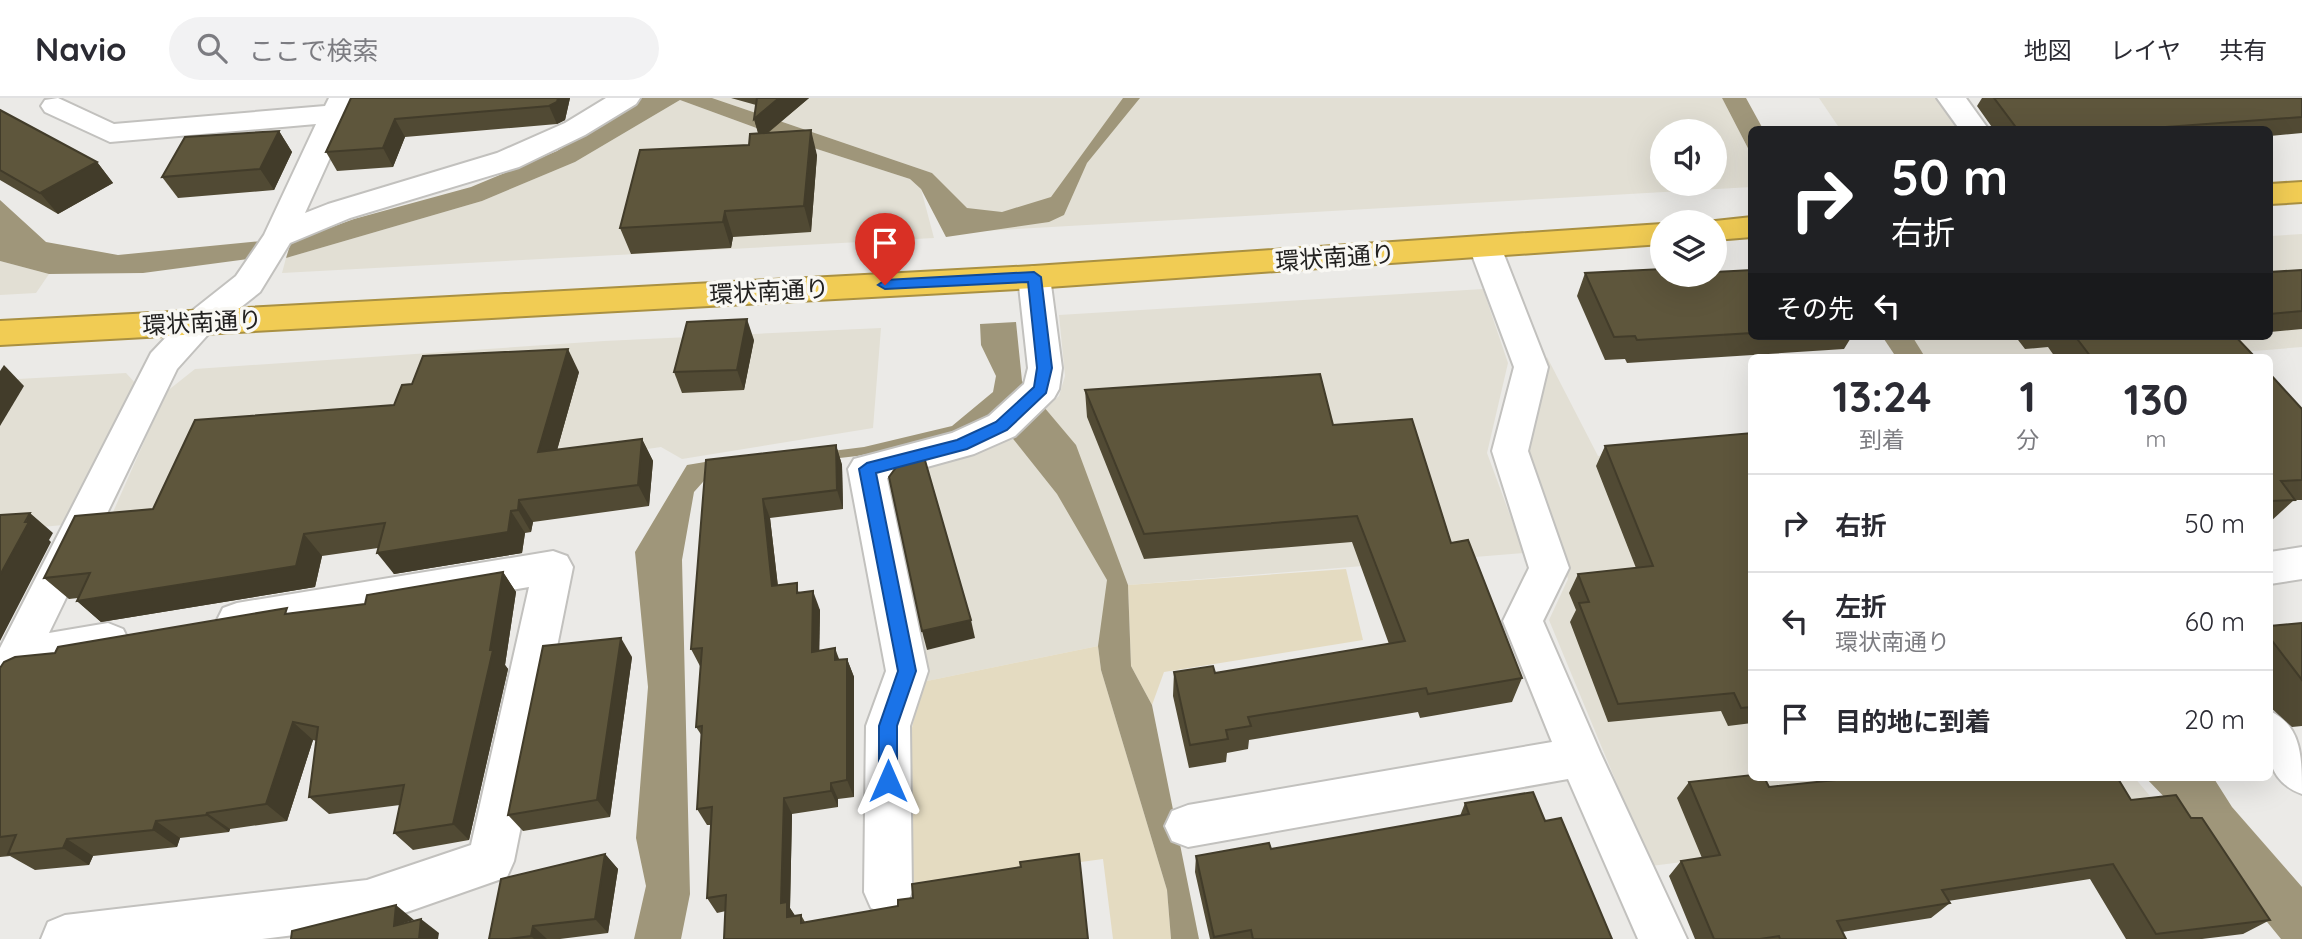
<!DOCTYPE html>
<html lang="ja">
<head>
<meta charset="utf-8">
<style>
  :root { --surface:#fff; --page:#f2f2f3; --text:#2b2b33; --muted:#7c7c81; --line:#e1e1e2 }
  body { margin:0; font-family:Quicksand,"Noto Sans JP",sans-serif; background:var(--page); color:var(--text); height:100vh; display:flex; flex-direction:column; font-size:26px; white-space:nowrap }
  * { box-sizing:border-box; margin:0 }
  p { font-size:23px; color:var(--muted) }
  .icon { flex:none; width:38px; height:38px; fill:none; stroke:currentColor; stroke-width:2; stroke-linecap:round; stroke-linejoin:round }
  .map { position:relative; flex:1; overflow:hidden }
  .details { position:absolute; left:1748px; top:256px; width:525px; height:427px; display:flex; flex-direction:column; background:var(--surface); border-radius:10px; box-shadow:0 7px 28px #0002 }
  .details>* { flex:none }
  .top-card { position:absolute; left:1748px; top:28px; width:525px; height:214px; border-radius:10px; box-shadow:0 7px 28px #0002; background:#202124; color:#fff; overflow:hidden }
  .tools { position:absolute; left:1650px; top:21px; display:grid; gap:14px }
  .tools a { display:grid; place-items:center; width:77px; height:77px; border-radius:50%; background:var(--surface); box-shadow:0 7px 28px #0002; font-size:35px }
  .pin { position:absolute; display:grid; place-items:center; width:60px; height:60px; color:#fff; margin:-72px -30px; border-radius:50% 50% 50% 0; rotate:-45deg; box-shadow:0 0 7px #0007 }
  .pin .icon { rotate:45deg }
  .me { position:absolute; width:77px; margin:-38px; rotate:0deg; stroke-linejoin:round; filter:drop-shadow(0 0 5px #0008) }
  .turn { display:flex; align-items:center; gap:24px; height:147px; padding:0 28px; font-size:32px }
  .turn .icon { width:91px; height:91px; stroke-width:2.5 }
  .turn b { display:block; font-size:49px; line-height:60px }
  .then { display:flex; align-items:center; height:66px; padding:0 28px; background:#0003; gap:14px; font-size:26px }
  .eta { display:flex; justify-content:space-evenly; align-items:center; height:119px; text-align:center }
  .eta b { font-size:42px; font-weight:700; line-height:49px }
  ul { padding:0; list-style:none }
  li { display:flex; align-items:center; gap:21px; height:98px; padding:0 28px; border-top:2px solid var(--line) }
  li div { flex:1 }
  li b { display:block; font-size:26px }
  li em { font-style:normal }
  header { display:flex; align-items:center; gap:42px; box-sizing:border-box; height:98px; padding:0 35px; background:var(--surface); border-bottom:2px solid var(--line) }
  header strong { font-size:33px }
  nav { display:flex; gap:38px; margin-inline-start:auto; font-size:24px }
  .search { width:490px; height:63px; background:var(--page); display:flex; align-items:center; gap:18px; box-sizing:border-box; padding:0 24px; border-radius:38px; color:var(--muted); font-size:26px }
  .map>svg:first-child { display:block }
  .built { fill:#e2dfd4; fill-rule:evenodd }
  .green { fill:#e4dbc1 }
  .water { fill:#9f967a }
  .lines { fill:none; stroke-linecap:round; stroke-linejoin:round }
  .minor-casing { stroke:#c2c1be; stroke-width:4 }
  .highway-casing { stroke:#a99042; stroke-width:4 }
  .minor { fill:#fff; fill-rule:evenodd }
  .highway { fill:#f1cc54; fill-rule:evenodd }
  .wall { fill:#514a34 }
  .shaded-wall { fill:#423c2a }
  .building { fill:#5e563c; stroke:#423c2a; stroke-width:2 }
  .route { fill:#1a73e8; stroke:#114b97; stroke-width:2 }
  .labels { text-anchor:middle; dominant-baseline:central; stroke-width:7; stroke-linejoin:round; paint-order:stroke }
  .street-label { font-size:24px; fill:#222120; stroke:#f9f8f4 }
</style>
</head>
<body>
<header>
<strong>Navio</strong>
<div class="search"><svg class="icon" aria-label="search" viewBox="0 0 24 24"><circle cx="10" cy="10" r="6"/><path d="M15 15l6 6"/></svg>ここで検索</div>
<nav><a>地図</a><a>レイヤ</a><a>共有</a></nav>
</header>
<div class="map">
<svg width="2302" height="841" viewBox="0 0 2302 841">
  <rect width="100%" height="100%" fill="#ebeae7"/>
  <g class="built">
    <path d="M712,0H1722L1752,58V89L983,133L932,75ZM1662,33H1715V86H1662Z"/>
    <path d="M1819,0H1946L1971,31H1840Z"/>
    <path d="M680,2L792,43L910,81L921,91L934,140L282,175L286,160L482,103L575,64Z"/>
    <path d="M2302,136V249L2242,254L2176,238H2270V138Z"/>
    <path d="M0,163L49,176L36,195L0,197Z"/>
    <path d="M1483,191L1508,265L1487,355L1524,455L1128,487L1098,548L922,584L882,395L899,373L1002,344L1059,298L1065,278L1059,217Z"/>
    <path d="M881,230L873,330L682,361L661,349L106,430L166,294L195,271L604,243Z"/>
    <path d="M1907,238H2089L2101,253L2020,259H1923Z"/>
    <path d="M1547,259L1598,358L1752,348V679H2134L2155,704L1651,768L1549,522L1568,481L1527,351Z"/>
    <path d="M126,275L136,286L63,427L0,433V282Z"/>
  </g>
  <g class="green">
    <path d="M1346,471L1363,542L1164,574L1152,607L1131,568L1128,487Z"/>
    <path d="M1098,548L1101,572L1167,792L1171,841H1113L1103,761L909,787L901,680L922,584Z"/>
  </g>
  <g class="water">
    <path d="M641,0H712L932,75L967,110L1002,114L1051,99L1123,0H1140L1087,65L1064,117L1049,124L946,139L921,91L910,81L792,43L680,2L575,64L482,103L286,160L291,144L354,121L471,89L557,53Z"/>
    <path d="M1722,0H1746L1763,31L1752,32V58Z"/>
    <path d="M0,102L46,144L118,157L262,143L248,161L143,175L49,176L0,163Z"/>
    <path d="M1016,224L1022,283L1076,347L1128,487L1131,568L1152,607L1199,841H1171L1167,792L1101,572L1098,548L1107,482L1057,396L994,317L958,338L857,358L711,375L694,394L682,462L690,796L681,841H634L646,788L636,740L648,589L635,454L687,367L723,361L745,364L864,349L952,328L993,294L996,278L981,247L980,226Z"/>
    <path d="M1882,238H1912L1925,259H1896Z"/>
    <path d="M2145,679H2213L2232,709L2302,789V841H2281L2170,705Z"/>
  </g>
  <g class="lines">
    <g class="minor-casing">
      <g id="minor">
        <path d="M58,0L114,26L325,8L329,0H357L305,115L328,106L497,55L565,25L606,0H640L636,6L585,37L519,69L350,120L290,145L260,194L212,232L177,271L49,535L108,525L123,531L129,543L123,555C97,564 35,564 23,589L8,594L0,592V550L151,255L188,216L236,178L264,137L316,26L110,44L45,14L41,8L45,2Z"/>
        <path d="M1937,0H1966L1989,32H1960Z"/>
        <path d="M1485,138L1496,142L1501,149L1548,269L1528,353L1569,470L1543,523L1600,654L1687,841H1638L1568,681L1188,749L1172,743L1165,728L1172,713L1188,707L1552,644L1503,523L1529,470L1492,353L1514,269L1469,149L1474,142Z"/>
        <path d="M1034,168L1046,171L1050,179L1062,270L1059,291L1054,300L1015,338L974,356L887,380L928,573L910,628L912,794L905,810L888,817L871,810L864,794L866,628L886,573L848,371L854,361L952,335L989,318L1024,286L1028,270L1018,179L1022,171Z"/>
        <path d="M2302,449V481L2270,486V454Z"/>
        <path d="M553,453L567,458L573,469L514,763L507,779L367,828L262,841H41L48,824L65,817L367,782L471,747L529,489L237,539L223,534L217,522L223,510L237,505Z"/>
        <path d="M2270,613C2302,628 2302,660 2302,696C2262,681 2268,648 2270,613Z"/>
      </g>
    </g>
    <g class="highway-casing">
      <g id="highway">
        <path d="M2302,84V104L2270,106V86Z"/>
        <path d="M1752,119V139L1715,142V124H1706Z"/>
        <path d="M1662,126V146L1034,190L0,247V223L1034,168Z"/>
      </g>
    </g>
    <use href="#minor" class="minor"/>
    <use href="#highway" class="highway"/>
  </g>
  <g class="wall">
    <path d="M351,0H570L565,22L557,26L405,39L393,69L337,73L326,54Z"/>
    <path d="M731,0H809L768,35L817,57L811,134L733,139L731,150L631,156L620,130L749,47L758,35L754,21L756,7Z"/>
    <path d="M1982,0H2302V35L2270,38V32H1994L1977,8Z"/>
    <path d="M0,12L97,64L113,85L58,116L0,82Z"/>
    <path d="M279,33L292,54L274,92L178,100L162,79Z"/>
    <path d="M1752,172V238H1852L1844,251L1627,265L1625,261L1605,262L1577,198L1585,175L1715,177Z"/>
    <path d="M2302,172V231L2270,234V174Z"/>
    <path d="M2015,238H2121L2255,259H2055L2048,249L2025,251Z"/>
    <path d="M754,242L744,292L682,295L674,274Z"/>
    <path d="M579,274L557,352L642,341L653,363L649,408L533,424L531,434L525,435L522,455L394,476L378,450L322,458L315,489L101,524L77,503L78,500L69,501L44,480L153,411L394,307Z"/>
    <path d="M2270,276L2302,311V402H2294L2270,424Z"/>
    <path d="M1085,292L1333,327L1451,445L1522,580L1512,604L1420,620L1418,614L1249,642L1248,651L1227,655L1226,664L1189,670L1173,598L1174,574L1215,575L1389,546L1352,444L1144,461L1087,319Z"/>
    <path d="M1752,335V625L1728,628L1721,613L1608,624L1570,524L1576,512L1569,495L1578,476L1636,470L1596,368L1605,348Z"/>
    <path d="M836,347L842,367L843,411L770,420L778,488L800,494L820,512L819,553L839,562L847,561L854,579V699L838,701V709L792,716L790,810L795,818L801,817L805,824L1088,841H724L726,813L717,815L707,800L711,727H707L697,711L702,638L696,629L701,570L691,551L706,362Z"/>
    <path d="M503,474L516,494L505,567L508,571L469,742L413,752L394,735L400,707L329,716L309,699L317,643L313,642L287,723L230,731L229,734L180,740L177,749L93,758L89,767L35,772L10,758L0,759V570L55,555L291,515L365,506Z"/>
    <path d="M2302,525V628L2292,629L2270,609V528Z"/>
    <path d="M632,559L610,719L523,733L508,717Z"/>
    <path d="M1689,684L1769,689L2131,702L2191,720L2270,822L2243,836L2202,841H2126L2090,781L1948,803L1950,805L1931,820L1842,834L1846,841H1695L1669,778L1681,763L1702,760L1677,700Z"/>
    <path d="M1465,705L1545,723L1612,841H1210L1195,774L1196,758L1271,751L1460,718Z"/>
    <path d="M605,756L618,771L608,835L560,841H489Z"/>
  </g>
  <g class="shaded-wall">
    <path d="M558,0H570L565,22L557,26L549,8Z"/>
    <path d="M779,0H809L760,41L754,21Z"/>
    <path d="M395,21L405,39L393,69L383,50Z"/>
    <path d="M811,32L817,57L811,134L804,108Z"/>
    <path d="M279,33L292,54L274,92L260,71Z"/>
    <path d="M97,64L113,85L58,116L40,95Z"/>
    <path d="M725,113L733,139L731,150L723,124Z"/>
    <path d="M747,221L754,242L744,292L737,272Z"/>
    <path d="M568,251L579,274L550,377L538,354Z"/>
    <path d="M4,267L24,288L0,328V273Z"/>
    <path d="M642,341L653,363L649,408L638,387Z"/>
    <path d="M836,347L842,367L843,411L837,392Z"/>
    <path d="M763,401L770,420L780,507L772,488Z"/>
    <path d="M519,402L533,424L531,434L518,412Z"/>
    <path d="M511,413L525,435L522,455L394,476L377,455Z"/>
    <path d="M30,415L53,435L49,442L51,444L0,543V477Z"/>
    <path d="M304,436L322,458L315,489L101,524L77,503Z"/>
    <path d="M503,474L516,494L505,567L508,571L469,742L453,726L490,552Z"/>
    <path d="M813,493L820,512L819,572L812,554Z"/>
    <path d="M971,522L975,540L927,552L922,533Z"/>
    <path d="M621,540L632,559L610,719L597,702Z"/>
    <path d="M835,550L842,569L835,562Z"/>
    <path d="M847,561L854,579V699L847,682Z"/>
    <path d="M293,624L313,642L287,723L266,706Z"/>
    <path d="M831,685L838,701V709L831,693Z"/>
    <path d="M784,700L792,716L790,810L796,819H787L781,805Z"/>
    <path d="M207,715L230,731L229,734L206,717Z"/>
    <path d="M156,723L180,740L177,749L153,732Z"/>
    <path d="M67,741L93,758L89,767L63,750Z"/>
    <path d="M605,756L618,771L608,835L595,821Z"/>
    <path d="M396,807L414,822L394,828Z"/>
    <path d="M421,821L439,835L438,841H419Z"/>
    <path d="M533,828L547,841H534L531,838Z"/>
  </g>
  <g class="building">
    <path d="M351,0H558L557,4L549,8L395,21L383,50L326,54Z"/>
    <path d="M757,0H779L754,21Z"/>
    <path d="M1994,0H2302V19L2125,32H2018Z"/>
    <path d="M0,12L97,64L40,95L0,72Z"/>
    <path d="M811,32L804,108L725,113L723,124L620,130L640,52L749,47L750,36Z"/>
    <path d="M279,33L260,71L162,79L185,39Z"/>
    <path d="M1662,171V177H1715V174L1752,172V235L1637,242L1635,238L1614,239L1585,175Z"/>
    <path d="M2302,172V213L2270,216V174Z"/>
    <path d="M747,221L737,272L674,274L687,224Z"/>
    <path d="M2075,238H2121L2122,239L2235,238L2255,259H2091Z"/>
    <path d="M568,251L538,354L642,341L638,387L519,402L518,412L511,413L508,434L377,455L385,425L304,436L296,468L77,503L90,475L44,480L75,418L153,411L195,322L394,307L402,287L412,286L423,258Z"/>
    <path d="M1320,276L1333,327L1412,321L1451,445L1468,442L1522,580L1428,596L1426,590L1248,619L1251,628L1226,632L1228,641L1190,647L1174,574L1213,568L1215,575L1405,543L1357,418L1144,436L1085,292Z"/>
    <path d="M2270,276L2302,311V382L2281,383L2295,402L2270,403Z"/>
    <path d="M1752,335V609L1741,610L1734,595L1618,606L1579,505L1589,504L1578,476L1653,468L1605,348Z"/>
    <path d="M836,347L837,392L763,401L772,488L797,485V495L813,493L812,554L835,550V562L847,561V682L831,685V693L784,700L781,805L787,804V819L801,817V825L898,808V802L913,800L912,786L1021,769L1020,764L1079,756L1088,841H724L726,797L707,800L712,709L697,711L702,628L696,629L702,550L691,551L706,362Z"/>
    <path d="M922,352L971,522L922,533L889,379L906,356Z"/>
    <path d="M30,415L25,424H29L0,477V417Z"/>
    <path d="M503,474L490,552H493L453,726L394,735L404,687L309,699L318,629L293,624L266,706L207,715L206,717L156,723L153,732L67,741L63,750L8,756L16,737L0,739V570L4,564L15,559L55,555L58,549L287,510L285,516L365,506L367,497Z"/>
    <path d="M2302,525V582L2270,540V528Z"/>
    <path d="M621,540L597,702L508,717L543,548Z"/>
    <path d="M1752,677V679H1764L1769,689L1865,679H2117L2131,702L2176,697L2191,720H2202L2270,822L2156,836L2113,766L1942,792L1950,805L1837,823L1846,841H1780L1779,838L1760,841H1714L1681,763L1720,757L1689,684Z"/>
    <path d="M1533,694L1545,723L1561,720L1612,841H1253L1251,832L1214,839L1196,758L1269,745L1271,751L1469,716L1465,705Z"/>
    <path d="M605,756L595,821L533,828L531,838L509,841H489L501,781Z"/>
    <path d="M396,807L394,828L421,821L419,841H291L292,833Z"/>
  </g>
  <path class="route" d="M1034,174L1041,179L1052,270L1046,295L1007,332L967,351L876,375L916,573L897,628V683L895,689L888,692L882,689L879,683V628L898,573L859,371L867,365L957,342L996,324L1034,289L1037,270L1028,184L885,191L878,187L885,182Z"/>
  <g class="labels">
    <g class="street-label">
      <text transform="translate(1335 159) rotate(-4)">環状南通り</text>
      <text transform="translate(769 193) rotate(-3)">環状南通り</text>
      <text transform="translate(202 224) rotate(-3)">環状南通り</text>
    </g>
  </g>
</svg>
<div class="tools">
<a><svg class="icon" aria-label="sound" viewBox="0 0 24 24"><path d="M4 9h4l5-4v14l-5-4H4zM17 9q2 3 0 6"/></svg></a>
<a><svg class="icon" aria-label="layers" viewBox="0 0 24 24"><path d="M12 4l9 5-9 5-9-5zM3 14l9 5 9-5"/></svg></a>
</div>
<div class="pin" style="left:885px;top:187px;background:#d93025"><svg class="icon" aria-label="arrive" viewBox="0 0 24 24"><path d="M6 21V4h12l-3 4 3 4H6"/></svg></div>
<svg class="me" style="left:888px;top:683px" viewBox="-20 -20 40 40"><path d="M0-17L14 15 0 8-14 15z" fill="#1a73e8" stroke="#fff" stroke-width="4"/></svg>
<div class="top-card">
<div class="turn"><svg class="icon" aria-label="right" viewBox="0 0 24 24"><path d="M7 20v-9h11M14 6l5 5-5 5"/></svg><div><b>50 m</b>右折</div></div>
<div class="then">その先<svg class="icon" aria-label="left" viewBox="0 0 24 24"><path d="M17 20v-9H6M10 6l-5 5 5 5"/></svg></div>
</div>
<section class="details">
<div class="eta">
<div><b>13:24</b><p>到着</p></div>
<div><b>1</b><p>分</p></div>
<div><b>130</b><p>m</p></div>
</div>
<ul>
<li><svg class="icon" aria-label="right" viewBox="0 0 24 24"><path d="M7 20v-9h11M14 6l5 5-5 5"/></svg><div><b>右折</b></div><em>50 m</em></li>
<li><svg class="icon" aria-label="left" viewBox="0 0 24 24"><path d="M17 20v-9H6M10 6l-5 5 5 5"/></svg><div><b>左折</b><p>環状南通り</p></div><em>60 m</em></li>
<li><svg class="icon" aria-label="arrive" viewBox="0 0 24 24"><path d="M6 21V4h12l-3 4 3 4H6"/></svg><div><b>目的地に到着</b></div><em>20 m</em></li>
</ul>
</section>
</div>
</body>
</html>
